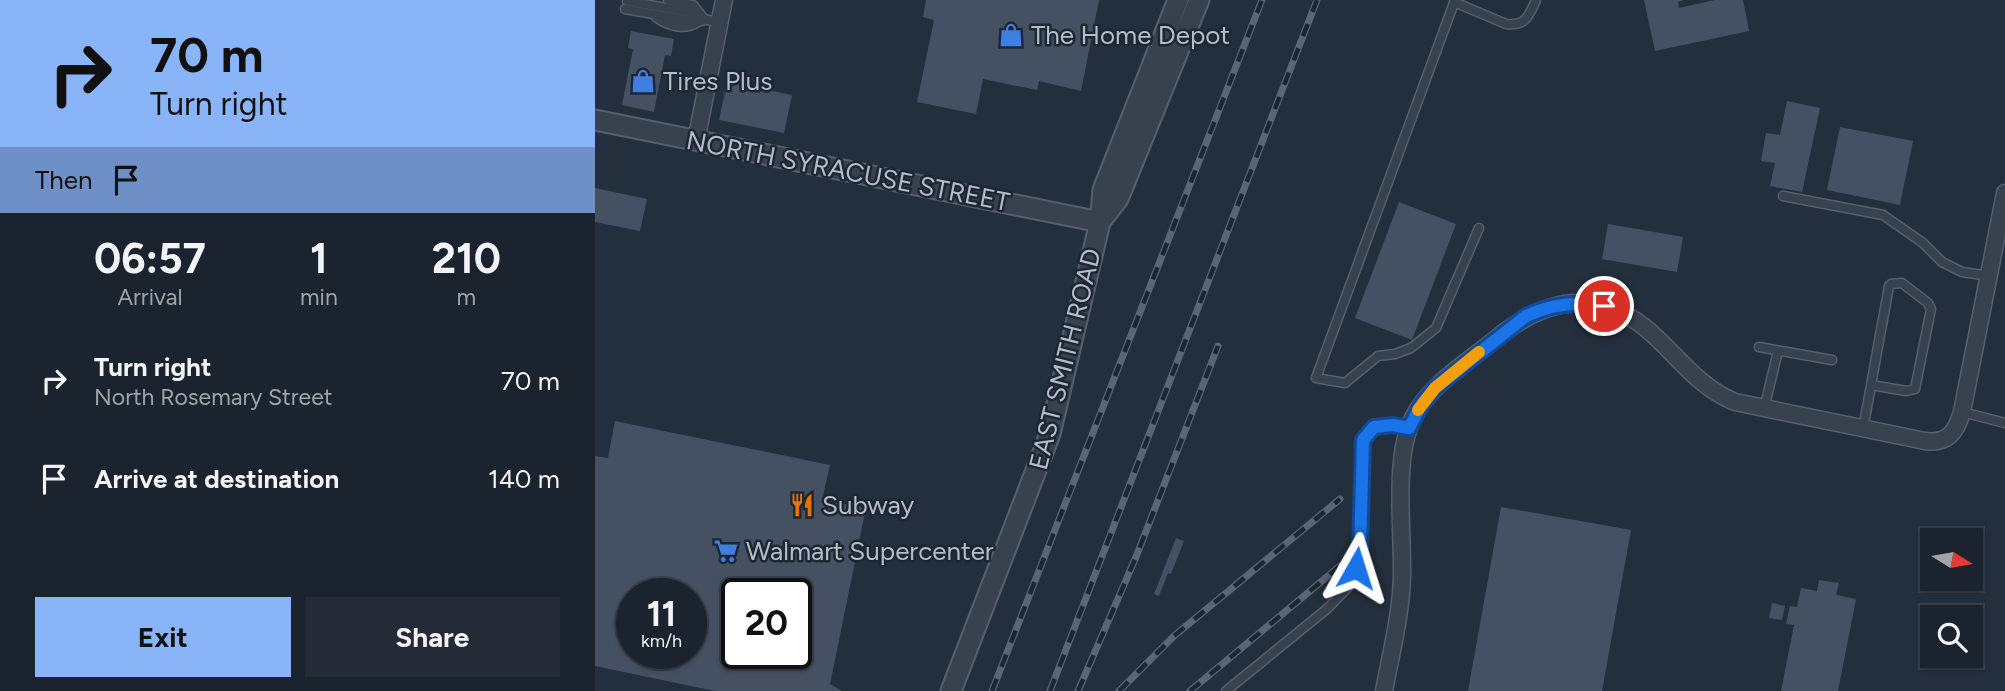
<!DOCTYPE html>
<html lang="en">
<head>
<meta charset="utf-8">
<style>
  :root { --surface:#1b232e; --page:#242b36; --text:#f1f3f6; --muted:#a0a4aa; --line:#39404a; --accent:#8ab4f8 }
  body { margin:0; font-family:Figtree,sans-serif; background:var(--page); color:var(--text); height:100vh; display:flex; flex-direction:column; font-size:26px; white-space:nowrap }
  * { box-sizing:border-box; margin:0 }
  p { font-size:23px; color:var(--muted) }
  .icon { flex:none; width:38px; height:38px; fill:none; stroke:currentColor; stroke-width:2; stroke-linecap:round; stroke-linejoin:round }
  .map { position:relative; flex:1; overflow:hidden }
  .panel { display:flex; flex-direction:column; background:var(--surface); width:595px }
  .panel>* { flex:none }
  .banner { background:#8ab4f8; color:#111; overflow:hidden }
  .needle { width:46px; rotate:101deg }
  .controls { position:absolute; left:1325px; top:528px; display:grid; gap:14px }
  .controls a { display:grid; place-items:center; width:63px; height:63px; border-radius:0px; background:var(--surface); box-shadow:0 2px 5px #0004,0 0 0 2px var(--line); font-size:35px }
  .speed { position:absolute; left:21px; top:578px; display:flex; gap:14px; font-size:35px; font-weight:700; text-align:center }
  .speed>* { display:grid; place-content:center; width:91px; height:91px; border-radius:50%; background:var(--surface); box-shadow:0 2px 5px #0004,0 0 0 2px var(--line); line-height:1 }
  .speed small { font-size:18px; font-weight:400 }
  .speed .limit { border:4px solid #111; border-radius:10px; background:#fff; color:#111 }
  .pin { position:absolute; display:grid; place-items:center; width:60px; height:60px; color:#fff; margin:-30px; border:4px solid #fff; border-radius:50%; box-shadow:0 2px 7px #0007 }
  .me { position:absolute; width:77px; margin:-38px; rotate:6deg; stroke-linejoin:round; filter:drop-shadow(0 0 5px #0008) }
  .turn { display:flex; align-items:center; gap:24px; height:147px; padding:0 35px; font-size:32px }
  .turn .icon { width:91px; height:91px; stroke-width:2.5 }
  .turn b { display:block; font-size:49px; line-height:60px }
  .then { display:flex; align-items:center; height:66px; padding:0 35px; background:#0003; gap:14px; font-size:26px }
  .eta { display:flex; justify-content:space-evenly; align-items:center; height:119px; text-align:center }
  .eta b { font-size:42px; font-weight:700; line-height:49px }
  .primary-button { display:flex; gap:14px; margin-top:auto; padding:14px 35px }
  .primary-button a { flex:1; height:80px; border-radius:0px; background:var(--accent); color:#111; font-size:28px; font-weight:700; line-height:80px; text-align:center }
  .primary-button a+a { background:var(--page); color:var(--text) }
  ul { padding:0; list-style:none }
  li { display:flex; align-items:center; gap:21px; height:98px; padding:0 35px }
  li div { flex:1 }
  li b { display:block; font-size:26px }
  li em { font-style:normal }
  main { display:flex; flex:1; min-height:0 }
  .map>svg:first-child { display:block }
  .building { fill:#455162; fill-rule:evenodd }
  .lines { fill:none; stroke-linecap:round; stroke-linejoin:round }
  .service-casing { stroke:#565f6c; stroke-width:11 }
  .minor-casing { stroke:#565f6c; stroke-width:19 }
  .tertiary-casing { stroke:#565f6c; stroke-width:23 }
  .service { stroke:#38414e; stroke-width:8 }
  .minor { stroke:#38414e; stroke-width:16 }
  .tertiary { stroke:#38414e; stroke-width:19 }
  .rail-casing { stroke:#5a6575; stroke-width:7 }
  .rail { stroke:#1d2633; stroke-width:4.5; stroke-dasharray:13; stroke-linecap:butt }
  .route-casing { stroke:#114b97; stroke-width:18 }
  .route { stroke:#1a73e8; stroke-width:12 }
  .slow { stroke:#f59e0b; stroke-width:12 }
  .labels { text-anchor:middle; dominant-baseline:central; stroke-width:5; stroke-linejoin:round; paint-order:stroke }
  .poi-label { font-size:26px; fill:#b4bcc9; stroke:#1d2633; text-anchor:start }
  .street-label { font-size:26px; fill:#b4bcc9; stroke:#1d2633 }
</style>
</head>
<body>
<main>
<section class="panel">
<div class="banner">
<div class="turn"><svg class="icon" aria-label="right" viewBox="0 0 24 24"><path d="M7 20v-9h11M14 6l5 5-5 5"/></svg><div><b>70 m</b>Turn right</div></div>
<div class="then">Then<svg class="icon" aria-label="arrive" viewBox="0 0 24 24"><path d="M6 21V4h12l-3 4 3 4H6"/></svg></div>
</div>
<div class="eta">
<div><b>06:57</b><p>Arrival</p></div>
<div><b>1</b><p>min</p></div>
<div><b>210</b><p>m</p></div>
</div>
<ul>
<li><svg class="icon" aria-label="right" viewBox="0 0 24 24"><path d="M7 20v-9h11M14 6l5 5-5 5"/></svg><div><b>Turn right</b><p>North Rosemary Street</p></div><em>70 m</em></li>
<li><svg class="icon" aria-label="arrive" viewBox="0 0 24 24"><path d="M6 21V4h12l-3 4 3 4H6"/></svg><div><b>Arrive at destination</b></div><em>140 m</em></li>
</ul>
<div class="primary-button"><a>Exit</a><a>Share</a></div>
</section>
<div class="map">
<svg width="1410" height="691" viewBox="0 0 1410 691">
  <rect width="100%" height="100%" fill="#242f3e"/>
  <g class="building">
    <path d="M331,0H504L486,91L444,81L442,90L388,79L381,114L322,102L339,20L328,17Z"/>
    <path d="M1049,0H1089L1083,2L1084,8L1120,0H1148L1154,31L1060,51Z"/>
    <path d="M36,31L79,39L76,56L70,55L59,112L27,105L38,49L33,48Z"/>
    <path d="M132,82L197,95L189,133L124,120Z"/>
    <path d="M1192,101L1225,108L1207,192L1175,186L1180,163L1166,161L1171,133L1185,135Z"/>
    <path d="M1245,127L1318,141L1305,205L1232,190Z"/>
    <path d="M0,188L52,199L45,231L0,222Z"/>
    <path d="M804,202L861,224L817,340L760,318Z"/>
    <path d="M1013,224L1088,237L1082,272L1007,259Z"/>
    <path d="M20,421L235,465L227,500L271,508L235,684L247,691H120L0,666V456L13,458ZM37,593H96V653H37ZM142,593H201V653H142Z"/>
    <path d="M906,507L1036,530L1007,691H873Z"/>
    <path d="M581,538L589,541L576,574L573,573L564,596L559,594Z"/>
    <path d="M1224,580L1244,583L1241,595L1261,599L1243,691H1186L1199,625L1191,624L1195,606L1202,607L1206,588L1222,591Z"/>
    <path d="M1177,603L1190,606L1187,620L1174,618Z"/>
  </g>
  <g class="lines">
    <g class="service-casing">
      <g id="service">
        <path d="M860,0L721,378L750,383L783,356L800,354L816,348L841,328L884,228"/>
        <path d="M32,1L94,12L103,18L124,22"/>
        <path d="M859,2L911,24C931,26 934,16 941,0"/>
        <path d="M30,9L103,22L110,20L98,5L73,0"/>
        <path d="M61,17C73,26 90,31 103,22"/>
        <path d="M1188,196L1288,215L1328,243L1347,262L1367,272L1394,276"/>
        <path d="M1164,347L1237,360"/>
        <path d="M1169,409L1183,351"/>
        <path d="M1367,412L1410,423"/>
        <path d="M1268,429L1294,286L1296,284L1307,283L1333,303L1336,309L1320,389L1311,391L1276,385"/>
        <path d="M631,691L733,608L758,582L765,554L768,440L779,427L798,425L814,428"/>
      </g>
    </g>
    <g class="minor-casing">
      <g id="minor">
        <path d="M101,141L129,0"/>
        <path d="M789,691C796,653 806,615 807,576C808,531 798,458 818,418C835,384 873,362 902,338C934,312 971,294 1014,308C1067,324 1086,380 1140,402L1330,441C1353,444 1361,432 1367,412L1410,193"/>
      </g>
    </g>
    <g class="tertiary-casing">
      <g id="tertiary">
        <path d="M0,120L505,222"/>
        <path d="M505,222L523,199L604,0"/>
        <path d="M356,691L455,434L505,222L508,190L583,0"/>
      </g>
    </g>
    <use href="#service" class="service"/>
    <use href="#minor" class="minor"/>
    <use href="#tertiary" class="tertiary"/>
    <g class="rail-casing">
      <g id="rail">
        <path d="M397,691L667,0"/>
        <path d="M455,691L722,0"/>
        <path d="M483,691L541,557L623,346"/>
        <path d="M524,691L579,636L745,499"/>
        <path d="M595,691L745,566"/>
      </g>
    </g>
    <use href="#rail" class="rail"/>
  </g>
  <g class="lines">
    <g class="route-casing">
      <path id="route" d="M761,568L765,554L768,440L779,427L798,425L814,428L827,404L840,388L931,316C957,304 982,301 1009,306"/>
    </g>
    <use href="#route" class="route"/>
    <path class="slow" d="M823,410L840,388L884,352"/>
  </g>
  <defs>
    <g id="shop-bare" transform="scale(1.89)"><path d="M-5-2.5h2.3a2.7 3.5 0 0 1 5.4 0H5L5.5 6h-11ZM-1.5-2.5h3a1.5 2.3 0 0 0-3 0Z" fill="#3f7fe0" stroke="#1d2633" stroke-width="2.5" paint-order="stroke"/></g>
    <g id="restaurant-bare" transform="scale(1.89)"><path d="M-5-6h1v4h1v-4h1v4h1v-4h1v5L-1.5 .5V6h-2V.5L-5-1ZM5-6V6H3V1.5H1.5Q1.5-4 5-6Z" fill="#e8710a" stroke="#1d2633" stroke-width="2.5" paint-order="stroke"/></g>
    <g id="supermarket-bare" transform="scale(1.89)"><path d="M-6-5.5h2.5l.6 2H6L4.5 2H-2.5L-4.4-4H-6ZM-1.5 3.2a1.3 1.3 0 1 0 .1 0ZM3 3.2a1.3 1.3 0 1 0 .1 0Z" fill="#3f7fe0" stroke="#1d2633" stroke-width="2.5" paint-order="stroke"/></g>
  </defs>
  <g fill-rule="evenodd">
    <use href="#shop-bare" x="416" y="35"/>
    <use href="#shop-bare" x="48" y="81"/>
    <use href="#restaurant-bare" x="207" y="505"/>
    <use href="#supermarket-bare" x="131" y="551"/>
  </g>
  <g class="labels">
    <g class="poi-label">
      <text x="436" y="35">The Home Depot</text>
      <text x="68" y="81">Tires Plus</text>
      <text x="227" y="505">Subway</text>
      <text x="151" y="551">Walmart Supercenter</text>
    </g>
    <g class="street-label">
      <text transform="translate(253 171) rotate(11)">NORTH SYRACUSE STREET</text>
      <text transform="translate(470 359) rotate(-76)">EAST SMITH ROAD</text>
    </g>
  </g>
</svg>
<div class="controls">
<a><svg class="needle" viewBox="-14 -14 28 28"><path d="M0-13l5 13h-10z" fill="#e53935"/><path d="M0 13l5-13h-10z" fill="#a0a4aa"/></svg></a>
<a><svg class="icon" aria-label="search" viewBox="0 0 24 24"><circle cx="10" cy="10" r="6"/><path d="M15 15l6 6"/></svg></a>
</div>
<div class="speed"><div>11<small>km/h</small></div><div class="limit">20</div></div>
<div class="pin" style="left:1009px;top:306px;background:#d93025"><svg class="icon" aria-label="arrive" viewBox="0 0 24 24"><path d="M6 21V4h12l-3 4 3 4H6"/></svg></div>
<svg class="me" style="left:761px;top:568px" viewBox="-20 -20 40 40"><path d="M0-17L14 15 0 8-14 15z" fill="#1a73e8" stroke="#fff" stroke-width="4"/></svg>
</div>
</main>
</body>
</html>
